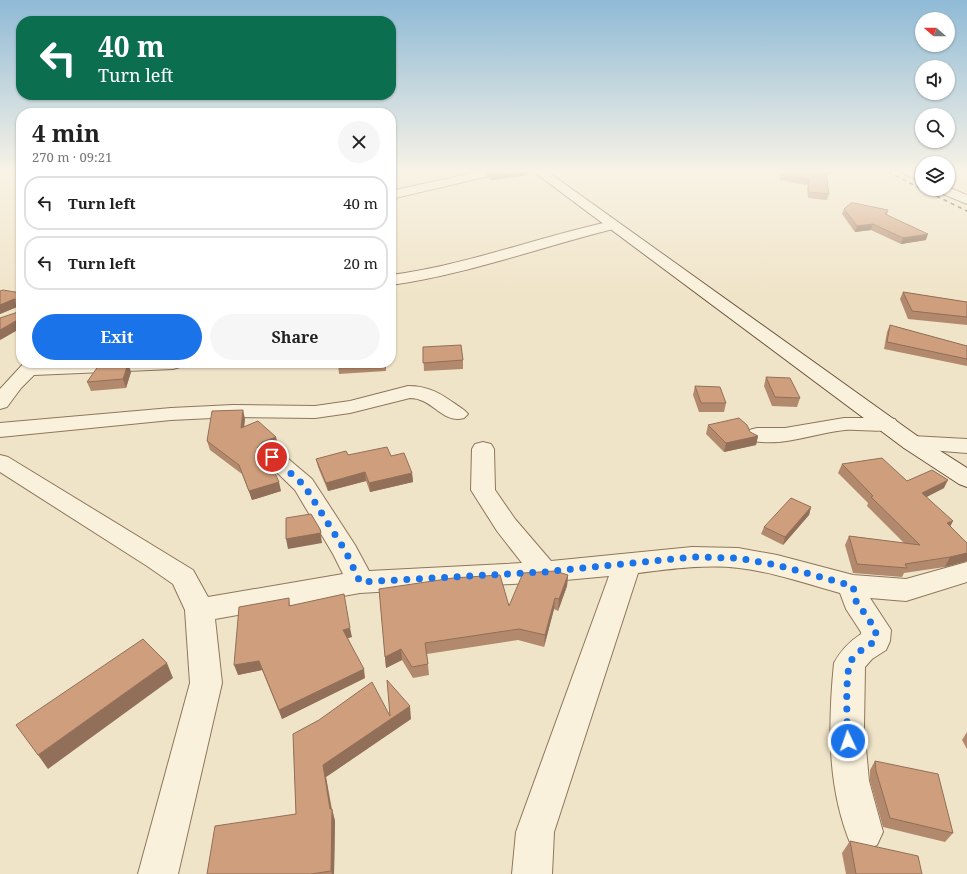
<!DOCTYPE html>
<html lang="en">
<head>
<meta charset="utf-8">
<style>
  :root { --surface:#fff; --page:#f6f6f6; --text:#222; --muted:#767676; --line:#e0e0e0; --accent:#1a73e8 }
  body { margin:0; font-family:"Noto Serif",serif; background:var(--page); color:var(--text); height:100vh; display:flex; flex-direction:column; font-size:15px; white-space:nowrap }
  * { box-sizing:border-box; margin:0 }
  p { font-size:13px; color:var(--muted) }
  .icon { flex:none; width:22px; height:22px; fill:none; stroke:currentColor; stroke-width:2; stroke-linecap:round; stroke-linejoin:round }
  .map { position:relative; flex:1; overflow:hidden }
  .details { position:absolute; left:16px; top:108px; width:380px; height:260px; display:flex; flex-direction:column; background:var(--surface); border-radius:16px; box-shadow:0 1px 3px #0004 }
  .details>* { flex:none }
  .hud { position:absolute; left:16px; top:16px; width:380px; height:84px; border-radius:16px; box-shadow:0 1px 3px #0004; background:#0b6e4f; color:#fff; overflow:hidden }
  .needle { width:26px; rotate:290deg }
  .tools { position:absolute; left:915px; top:12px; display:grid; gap:8px }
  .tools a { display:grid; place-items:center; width:40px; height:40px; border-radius:50%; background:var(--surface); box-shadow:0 1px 3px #0004; font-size:20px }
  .pin { position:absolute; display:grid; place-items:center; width:34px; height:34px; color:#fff; margin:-17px; border:2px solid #fff; border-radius:50%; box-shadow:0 1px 4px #0007 }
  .me { position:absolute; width:44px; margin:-22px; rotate:357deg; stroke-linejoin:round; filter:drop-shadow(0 0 3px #0008) }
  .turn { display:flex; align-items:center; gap:14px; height:84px; padding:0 16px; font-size:18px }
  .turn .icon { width:52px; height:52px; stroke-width:2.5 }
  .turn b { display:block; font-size:28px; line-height:34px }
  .round { display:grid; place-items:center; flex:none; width:42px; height:42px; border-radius:21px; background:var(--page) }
  .summary { display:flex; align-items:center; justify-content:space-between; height:68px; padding:0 16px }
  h1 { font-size:24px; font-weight:700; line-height:30px }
  .action { display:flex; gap:8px; margin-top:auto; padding:8px 16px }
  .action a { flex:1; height:46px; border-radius:24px; background:var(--accent); color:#fff; font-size:16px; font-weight:700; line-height:46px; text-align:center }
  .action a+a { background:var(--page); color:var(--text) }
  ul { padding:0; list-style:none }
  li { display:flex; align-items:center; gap:12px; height:54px; margin:0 8px 6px; padding:0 8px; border:2px solid var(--line); border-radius:16px }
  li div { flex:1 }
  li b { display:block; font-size:15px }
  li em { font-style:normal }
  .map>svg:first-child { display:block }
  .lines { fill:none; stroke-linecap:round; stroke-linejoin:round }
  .street-casing { stroke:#8d765c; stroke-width:2 }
  .secondary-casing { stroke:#6f573f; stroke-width:2 }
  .street { fill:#faf1dc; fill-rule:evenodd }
  .secondary { fill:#faf1dc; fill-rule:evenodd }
  .rail { stroke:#3d2e20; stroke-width:1.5; stroke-dasharray:4 4; stroke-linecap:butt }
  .wall { fill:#b2896c }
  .shaded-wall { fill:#916f58 }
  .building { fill:#cf9f7d; stroke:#916f58 }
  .route { stroke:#1a73e8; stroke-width:7; stroke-dasharray:0 12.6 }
</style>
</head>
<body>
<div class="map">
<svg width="967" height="874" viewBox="0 0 967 874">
  <rect width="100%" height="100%" fill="#f0e4c8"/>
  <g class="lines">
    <g class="street-casing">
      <g id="street">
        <path d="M477,172H499L493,175L391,199V191Z"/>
        <path d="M612,221L617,222L619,225L617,228C541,247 468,274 391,285V275C467,265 538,237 612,221Z"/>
        <path d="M24,363H183L180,367L173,369L34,375L21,388L7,407L0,409V389Z"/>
        <path d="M408,386C433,386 445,397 464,410L468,414L464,418C442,424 433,398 410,398L350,413L315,418L233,417L171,420L0,437V423L171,408L233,405L315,406L350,401Z"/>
        <path d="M844,418H887L895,419L898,424L895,429C878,433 861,429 845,430C813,433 782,448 749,440L746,435L749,430L757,428H785Z"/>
        <path d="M912,436L967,439V453L904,448L901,443L904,438Z"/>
        <path d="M483,442L491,444L494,449L495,490L515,519L551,561L692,547L738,548L777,555L853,575L906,579L967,562V582L906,601L870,598L891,630L890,641L886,650L872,659L865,667L864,727L869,781L883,832L877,845L864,851L851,845C827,788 828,724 834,663C841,650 849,642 861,634V632L846,609L840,593C807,584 773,572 739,568C705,564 671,569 638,573L554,832L552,874H512L516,832L609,576L544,582L360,593L215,619L222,683L178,874H138L190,683L185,610L173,584L147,566L0,472V455L8,457L193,570L208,597L343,574L333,554L295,490L261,457L264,452L272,450L280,452L312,479L355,545L369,571L522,563L497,531L471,490L472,449L475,444Z"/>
      </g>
    </g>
    <g class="secondary-casing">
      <g id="secondary">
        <path d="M534,172H548L920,438L967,468V487L959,484L904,448Z"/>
        <path d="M901,172H917L922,175V182Z"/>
        <path d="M948,187L967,195V204L938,192L936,189H948Z"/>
      </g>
    </g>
    <use href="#street" class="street"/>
    <use href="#secondary" class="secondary"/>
    <g class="rail">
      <path d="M888,172L922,189"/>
      <path d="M922,189L967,211"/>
    </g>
  </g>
  <g class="wall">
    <path d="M492,172H528V175L491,180L487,178V174Z"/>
    <path d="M784,172H836L826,174L829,194L827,200L808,198L807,188L808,185L779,180L781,175Z"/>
    <path d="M844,209L888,210L887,215L926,240L901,244L871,230L855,232L842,214Z"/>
    <path d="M0,291L21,293V328L0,340L18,312L19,307H17L0,314Z"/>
    <path d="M903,292L967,302V325L908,319L900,299Z"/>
    <path d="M890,325L967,346V366L884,349L887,332Z"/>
    <path d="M423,347L463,360V369L424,371Z"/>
    <path d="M338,363H386V371L339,374L338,365Z"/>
    <path d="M128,364L131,372L126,388L91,391L87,382Z"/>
    <path d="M766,377L800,398L797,407L772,406L764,386Z"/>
    <path d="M695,386L726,403L724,412H699L693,395Z"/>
    <path d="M245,419L244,426L276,437L278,446L264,451L262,453L281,491L252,500L242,474L210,450L207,441Z"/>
    <path d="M708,425L750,432L758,436L756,445L724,452L706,434Z"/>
    <path d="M348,455L391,456L412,473L413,482L370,492L366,481L328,491L318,467L316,459Z"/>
    <path d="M842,464L907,481L944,488L926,497L951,527L967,543V561L945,567L904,573L902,577L853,573L845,545L849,536L904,543L867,506L868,503L838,473Z"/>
    <path d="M811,507L809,515L783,545L761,534L764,527Z"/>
    <path d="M568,575L567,586L558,611L554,609L544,647L518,640L427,654L429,675L413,678L402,660L386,668L379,589L509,606Z"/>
    <path d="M289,598L290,606L352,637L348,638L365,678L282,719L262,670L238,675Z"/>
    <path d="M390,716L411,719L326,777L332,809L335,821L334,874H207L296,814L293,734Z"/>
    <path d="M967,732V749L962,740Z"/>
    <path d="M875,761L953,833L945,842L883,827L870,781V770Z"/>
    <path d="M850,841L922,874H846L842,853Z"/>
  </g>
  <g class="shaded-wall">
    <path d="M517,172H528V175L491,180L492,176Z"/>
    <path d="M825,172H836L824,175Z"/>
    <path d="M873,224L871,230L855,232L857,226Z"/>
    <path d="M928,234L926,240L901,244L903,238Z"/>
    <path d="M14,299L17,307L0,314V305Z"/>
    <path d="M21,318V328L0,340V330Z"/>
    <path d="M128,364L131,372L126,388L123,379Z"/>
    <path d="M243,410L245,419L243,437L241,428Z"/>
    <path d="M758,436L756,445L724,452L726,443Z"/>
    <path d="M276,437L278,446L264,451L260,457L257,448L262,442Z"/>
    <path d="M365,472L366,481L328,491L326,483Z"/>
    <path d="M412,473L413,482L370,492L369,483Z"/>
    <path d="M948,480L944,488L917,502L922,493Z"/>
    <path d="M279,482L281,491L252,500L249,491Z"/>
    <path d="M811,507L809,515L783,545L785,537Z"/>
    <path d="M953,521L948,531L947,523Z"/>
    <path d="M320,529L322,543L288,549L286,539Z"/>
    <path d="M967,553V561L945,567L950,557Z"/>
    <path d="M568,575L567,586L558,611L559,599Z"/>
    <path d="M555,598L554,609L544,647L545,635Z"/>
    <path d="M350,628L352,637L344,639L343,630Z"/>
    <path d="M401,649L402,660L386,668L385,657Z"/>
    <path d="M259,661L262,670L238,675L234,665Z"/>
    <path d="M167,663L173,678L48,769L38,755Z"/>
    <path d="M364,669L365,678L282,719L279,710Z"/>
    <path d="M410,706L411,719L326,777L332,814V809L335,821L334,874H332L331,871L330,809L323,765Z"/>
  </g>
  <g class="building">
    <path d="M492,172H517L492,176L487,174Z"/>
    <path d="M784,172H826L829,194L809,192L808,183L810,180L781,175Z"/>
    <path d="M851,203H854L888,210L885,214L928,234L903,238L873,224L857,226L844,209Z"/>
    <path d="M3,290L21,293V318L0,330V318L18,312L19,301L14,299L0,305V291Z"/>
    <path d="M903,292L967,302V317L912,311Z"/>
    <path d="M890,325L967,346V359L887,342Z"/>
    <path d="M461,345L463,360L423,363V347Z"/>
    <path d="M338,363H380L338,365Z"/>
    <path d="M128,364L123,379L87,382L99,365Z"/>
    <path d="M766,377L790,378L800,398L775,397Z"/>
    <path d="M695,386L720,387L726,403H701Z"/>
    <path d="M243,410L241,428L258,421L276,437L262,442L257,448L269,460L279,482L249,491L239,465L207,441L212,411Z"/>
    <path d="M739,418L747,425L750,432L758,436L726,443L708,425Z"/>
    <path d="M387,447L391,456L404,453L412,473L369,483L365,472L326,483L316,459L346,451L348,455Z"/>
    <path d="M882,458L907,481L932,470L948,480L922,493L953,521L947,523L967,543V553L950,557L905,564L907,568L857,564L849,536L920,545L871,497L873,496L842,464Z"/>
    <path d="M791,498L811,507L785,537L764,527Z"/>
    <path d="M311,514L320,529L321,533L286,539V518Z"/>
    <path d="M555,571L568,575L559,599L555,598L545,635L519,629L425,643L428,664L412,667L401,649L385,657L379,589L453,578L500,575L509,606L523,573Z"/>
    <path d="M344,594L350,628L343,630L364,669L279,710L259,661L234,665L239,607L289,598V606Z"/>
    <path d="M143,639L167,663L38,755L16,725Z"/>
    <path d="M387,680L410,706L323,765L330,809H332L331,871L311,874H207L215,826L296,814L293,734L319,720L372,682L390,716Z"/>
    <path d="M875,761L938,774L953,833L890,818L876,771Z"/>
    <path d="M850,841L918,856L922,874H856Z"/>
  </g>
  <linearGradient id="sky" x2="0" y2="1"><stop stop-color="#8fbad6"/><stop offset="0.58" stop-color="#f8f3e6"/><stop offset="1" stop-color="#f8f3e6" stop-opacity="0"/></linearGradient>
  <rect width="967" height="295" fill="url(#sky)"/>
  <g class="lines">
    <path class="route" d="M272,457L304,485L346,552L360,582L544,572L692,557L738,558L777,565L853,586L856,601L876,630L875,641C867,647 854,653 850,663C845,677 847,725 848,741"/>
  </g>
</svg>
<div class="tools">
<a><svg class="needle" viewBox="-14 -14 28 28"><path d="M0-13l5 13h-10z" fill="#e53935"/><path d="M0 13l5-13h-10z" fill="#767676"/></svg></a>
<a><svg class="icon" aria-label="sound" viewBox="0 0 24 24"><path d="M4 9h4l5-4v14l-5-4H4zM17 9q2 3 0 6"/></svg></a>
<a><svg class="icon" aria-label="search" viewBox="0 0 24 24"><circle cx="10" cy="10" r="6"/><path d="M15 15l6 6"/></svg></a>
<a><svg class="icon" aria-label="layers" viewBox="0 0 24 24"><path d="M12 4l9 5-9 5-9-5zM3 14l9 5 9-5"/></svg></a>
</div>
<div class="pin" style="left:272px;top:457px;background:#d93025"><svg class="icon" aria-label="arrive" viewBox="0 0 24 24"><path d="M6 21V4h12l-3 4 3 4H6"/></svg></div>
<svg class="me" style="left:848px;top:741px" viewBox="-20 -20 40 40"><circle r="17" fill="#1a73e8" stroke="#fff" stroke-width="3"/><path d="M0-11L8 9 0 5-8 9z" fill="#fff"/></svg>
<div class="hud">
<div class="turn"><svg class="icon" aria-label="left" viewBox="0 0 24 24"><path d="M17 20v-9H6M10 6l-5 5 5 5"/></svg><div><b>40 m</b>Turn left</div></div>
</div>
<section class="details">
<div class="summary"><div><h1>4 min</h1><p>270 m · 09:21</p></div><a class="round"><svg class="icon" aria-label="close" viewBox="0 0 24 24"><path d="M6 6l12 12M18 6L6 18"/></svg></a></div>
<ul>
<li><svg class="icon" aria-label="left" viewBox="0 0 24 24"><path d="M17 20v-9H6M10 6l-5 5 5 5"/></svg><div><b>Turn left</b></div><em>40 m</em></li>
<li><svg class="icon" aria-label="left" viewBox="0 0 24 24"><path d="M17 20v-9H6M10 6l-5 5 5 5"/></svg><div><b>Turn left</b></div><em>20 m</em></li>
</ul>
<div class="action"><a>Exit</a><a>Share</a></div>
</section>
</div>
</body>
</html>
